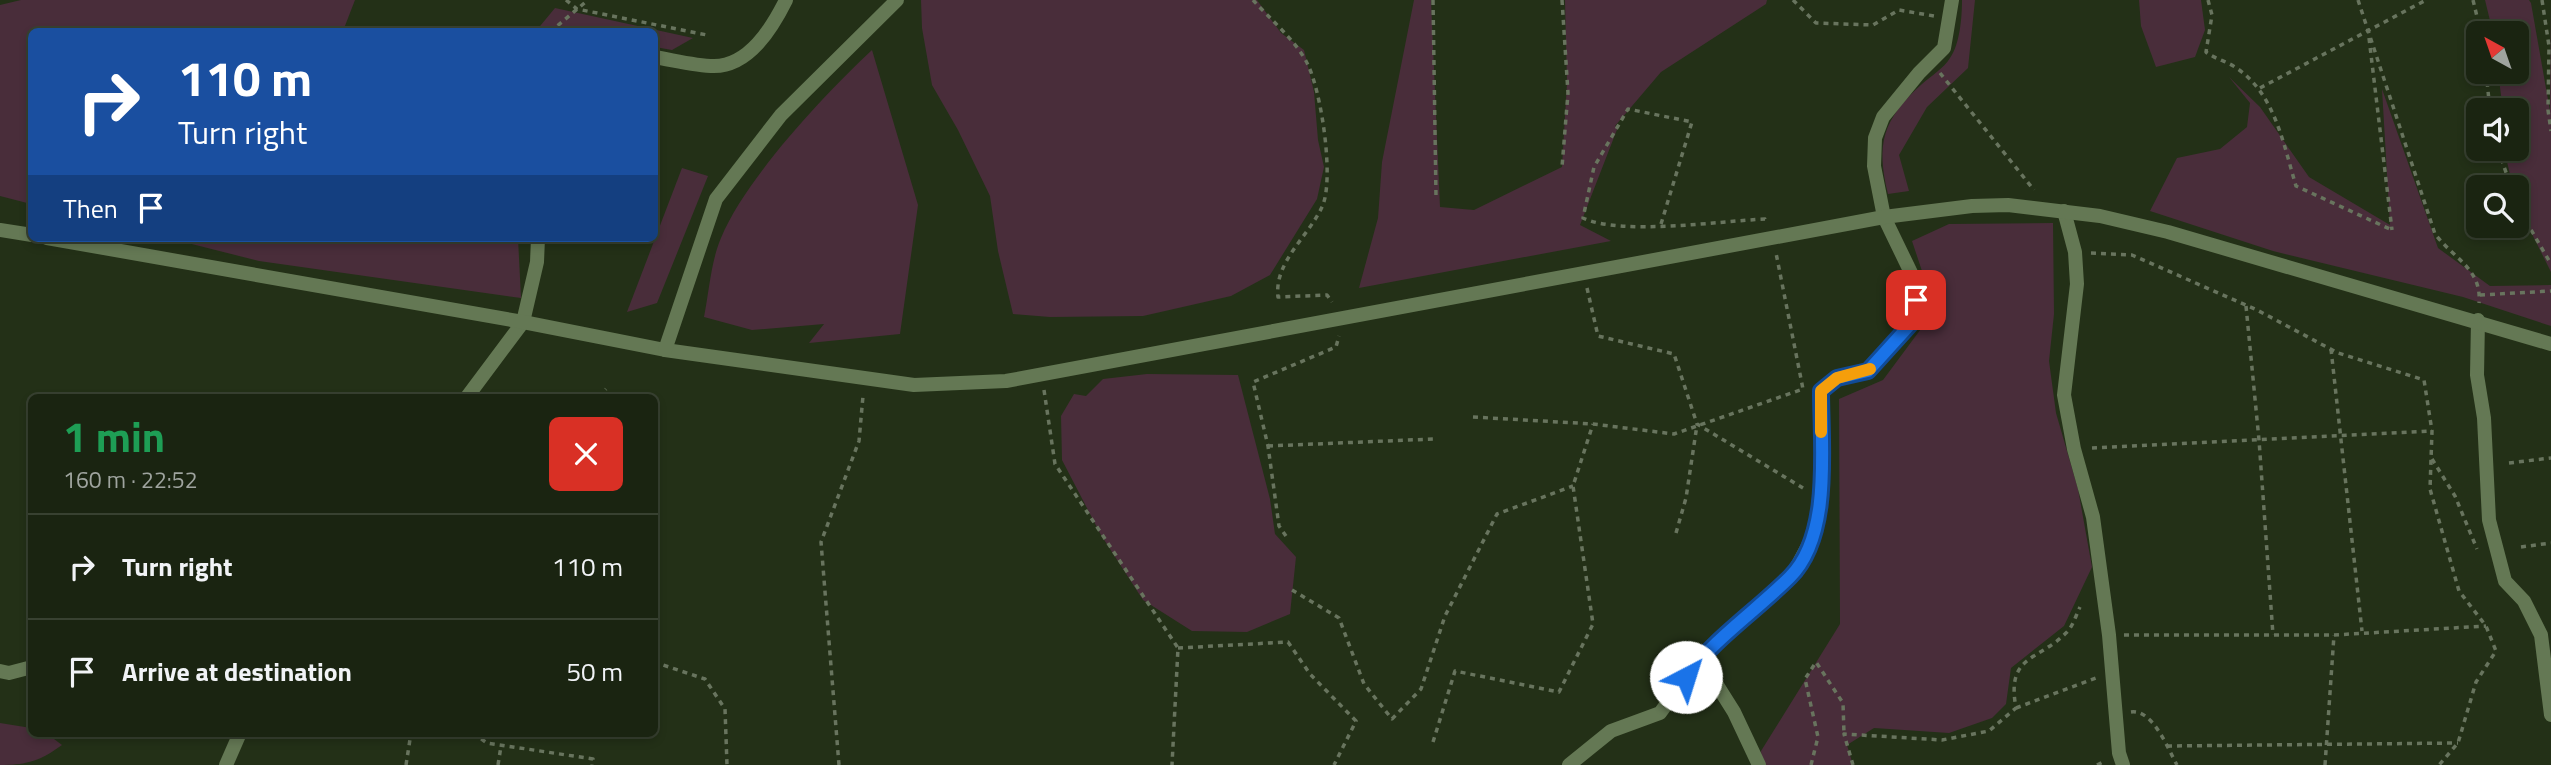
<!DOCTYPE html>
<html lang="en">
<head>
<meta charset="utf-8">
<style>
  :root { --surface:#1a2411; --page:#232c1a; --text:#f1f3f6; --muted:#9fa49f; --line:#384131 }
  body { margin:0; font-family:"Titillium Web",sans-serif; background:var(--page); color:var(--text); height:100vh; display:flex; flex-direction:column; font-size:26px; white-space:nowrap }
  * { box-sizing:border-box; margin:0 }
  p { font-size:23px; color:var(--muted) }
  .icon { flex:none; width:38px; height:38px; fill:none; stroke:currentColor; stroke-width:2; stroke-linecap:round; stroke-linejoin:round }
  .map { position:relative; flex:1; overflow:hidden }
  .details { position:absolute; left:28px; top:394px; width:630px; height:343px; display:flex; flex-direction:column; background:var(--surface); border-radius:10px; box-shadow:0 4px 10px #0003,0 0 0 2px var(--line) }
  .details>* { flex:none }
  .guide { position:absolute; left:28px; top:28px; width:630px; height:214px; border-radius:10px; box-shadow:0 4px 10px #0003,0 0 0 2px var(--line); background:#1a4fa0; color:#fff; overflow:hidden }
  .needle { width:46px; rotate:320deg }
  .fabs { position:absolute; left:2466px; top:21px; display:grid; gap:14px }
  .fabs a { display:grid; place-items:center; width:63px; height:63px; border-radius:10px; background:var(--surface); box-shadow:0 4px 10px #0003,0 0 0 2px var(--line); font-size:35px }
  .pin { position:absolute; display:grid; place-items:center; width:60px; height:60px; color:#fff; margin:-30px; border-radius:14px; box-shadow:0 4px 10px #0006 }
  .me { position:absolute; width:77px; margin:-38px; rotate:40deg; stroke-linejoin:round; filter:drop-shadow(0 0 5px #0008) }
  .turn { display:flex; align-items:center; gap:24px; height:147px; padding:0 35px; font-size:32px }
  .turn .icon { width:91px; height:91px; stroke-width:2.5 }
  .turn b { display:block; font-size:49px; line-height:60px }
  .then { display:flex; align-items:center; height:66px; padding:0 35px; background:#0003; gap:14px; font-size:26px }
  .round { display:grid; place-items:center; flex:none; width:74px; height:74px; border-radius:10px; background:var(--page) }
  .headline { display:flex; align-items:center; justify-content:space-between; height:119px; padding:0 35px }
  h1 { font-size:42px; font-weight:700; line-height:52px; color:#1e9e55 }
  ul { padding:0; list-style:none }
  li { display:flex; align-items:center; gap:21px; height:105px; padding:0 35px; border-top:2px solid var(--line) }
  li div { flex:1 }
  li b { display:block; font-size:26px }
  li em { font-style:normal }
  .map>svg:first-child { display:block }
  .green { fill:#492d3a }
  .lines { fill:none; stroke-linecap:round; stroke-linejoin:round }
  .path { stroke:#68745e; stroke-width:3.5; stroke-dasharray:5 5; stroke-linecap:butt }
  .minor { stroke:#647854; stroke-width:14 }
  .tertiary { stroke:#647854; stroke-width:14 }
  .route-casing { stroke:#114b97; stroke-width:18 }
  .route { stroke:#1a73e8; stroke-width:12 }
  .slow { stroke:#f59e0b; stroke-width:12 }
</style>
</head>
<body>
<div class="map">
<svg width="2551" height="765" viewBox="0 0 2551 765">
  <rect width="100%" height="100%" fill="#233017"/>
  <g class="green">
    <path d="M21,0H355L343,31L32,32L31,204L0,196V5Z"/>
    <path d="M921,0H1257L1281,33L1304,50L1314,92L1318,140L1324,167L1317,199L1270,275L1231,296L1143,316L1050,317L1013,314L998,251L990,196L958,130L932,85L922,28Z"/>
    <path d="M1414,0H1431L1440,207L1474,210L1562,167L1567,83L1565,0H1767L1766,4L1661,72L1615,126L1618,127L1580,225L1611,241L1359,288L1378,218L1382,162Z"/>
    <path d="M1962,0H1975L1968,68L1927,107L1899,155L1909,191L1888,194C1876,144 1882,120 1922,84C1931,76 1944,68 1950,58C1960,44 1962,17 1962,0Z"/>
    <path d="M2139,0H2201L2205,30L2195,57L2156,67L2141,26Z"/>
    <path d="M2485,0H2529L2531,3L2550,111L2551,0V272L2517,204L2516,187H2513L2504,149H2516V110H2503L2498,72H2516V33H2493Z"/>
    <path d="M555,8L693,38L672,50L655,47L654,32L536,31Z"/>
    <path d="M872,50L918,205L900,334L809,343L824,324L752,330L704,317C709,292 711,261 721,238C746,178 824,95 872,50Z"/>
    <path d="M2229,77L2260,107L2309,177L2390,225L2382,89L2438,248L2490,286L2551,285V326L2463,297L2273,251L2150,211L2177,158L2220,149L2247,127L2250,103Z"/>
    <path d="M682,168L708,176L657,303L627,312Z"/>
    <path d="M2053,223L2054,314L2049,361L2056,413L2078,489L2092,567L2064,626L2011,668L2006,704L1992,718L1949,733L1874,728L1847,745L1853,765H1762L1761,751L1840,624L1839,399L1883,380L1935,310L1912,241L1949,224Z"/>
    <path d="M168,238H518L521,298L259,261Z"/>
    <path d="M1147,374L1238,375L1270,499L1275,534L1296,557L1290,614L1247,632L1192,631L1143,600L1101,535L1062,460L1061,416L1074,394L1086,396L1103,379Z"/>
    <path d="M0,723L31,728L32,733H46L62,745C40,761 27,765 0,765Z"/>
  </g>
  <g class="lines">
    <g class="path">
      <path d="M566,0L577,9L707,35"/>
      <path d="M1253,0C1270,19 1294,39 1306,61C1321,87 1335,180 1322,207C1308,237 1274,262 1278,297L1327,295L1332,302"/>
      <path d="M1433,0L1436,197"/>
      <path d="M1562,0L1568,93L1562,167"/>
      <path d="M1793,0L1816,23L1873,25L1899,10L1934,16"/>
      <path d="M2208,0L2212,15L2206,52C2215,59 2226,61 2235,67C2275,93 2283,143 2296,186L2392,230"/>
      <path d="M2358,0L2435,234C2454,259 2482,269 2479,303"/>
      <path d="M2473,0L2481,33"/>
      <path d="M2542,0L2549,46L2548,110L2551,131"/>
      <path d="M550,32L588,0"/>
      <path d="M2369,38L2392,230"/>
      <path d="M2486,72L2490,110"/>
      <path d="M1940,73L2034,190"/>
      <path d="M2260,88L2426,0"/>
      <path d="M2498,149L2511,187"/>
      <path d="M2516,204L2551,264"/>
      <path d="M1661,224L1692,122L1628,109L1594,167L1583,218C1621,236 1719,221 1765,219L1767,223"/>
      <path d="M2091,253L2132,255L2257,310L2338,353L2424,380L2432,431L2430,489L2459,591L2486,626L2496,651L2476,682L2458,743L2439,765"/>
      <path d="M1587,288L1598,336L1674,354L1697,424L1803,488"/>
      <path d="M2480,295L2551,291"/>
      <path d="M2246,306L2259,440L2273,635"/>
      <path d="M2331,349L2362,631"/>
      <path d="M1044,390L1055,464L1178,648L1172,765"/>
      <path d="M599,397L606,389"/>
      <path d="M1473,417L1593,424L1674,434L1803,389L1776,253"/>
      <path d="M1268,446L1433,439"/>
      <path d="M2092,448L2432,431"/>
      <path d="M2432,459L2455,496L2477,549"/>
      <path d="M2509,463L2551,458"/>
      <path d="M1676,533L1686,498L1697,425"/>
      <path d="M1286,536L1279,526L1268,446L1253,382L1336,347L1339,336"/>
      <path d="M2521,547L2551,543"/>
      <path d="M1292,590L1339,618L1364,684L1392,719L1421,689L1445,616L1497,514L1573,486"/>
      <path d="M2124,635H2334L2486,626"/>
      <path d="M1178,648L1288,642L1310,674L1356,721L1334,765"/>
      <path d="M654,662L705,679L725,709L727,765"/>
      <path d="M2016,708L2096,678"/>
      <path d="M2131,712C2153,709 2168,749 2177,765"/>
      <path d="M473,733L487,743L593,759L592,765"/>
      <path d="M1433,742L1455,671L1559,692L1593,624L1573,486L1593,424"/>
      <path d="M2167,746L2458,743"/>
      <path d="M406,765L411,733"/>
      <path d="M498,765L501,746"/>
      <path d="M839,765L821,542L859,441L863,396"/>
      <path d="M1811,765L1818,737L1805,679L1816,662L1843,703L1844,734"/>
      <path d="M1853,765L1844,734L1942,740L1989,731L2016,708C2006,654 2038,662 2067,632C2073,626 2076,615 2080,607"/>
      <path d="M2097,765L2105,761"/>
      <path d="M2325,765L2334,635"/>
    </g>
    <g class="minor">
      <path d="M654,57C673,60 695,66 714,66C749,66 772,28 786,0"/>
      <path d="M2064,211L2075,252L2077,284L2064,395L2074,449L2093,517L2109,635L2119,753L2123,765"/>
      <path d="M2478,320L2477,375L2484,418L2489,520L2505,581L2524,601L2541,635L2551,715"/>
      <path d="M467,397L523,322L537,262L538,238"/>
      <path d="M1700,658L1734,712L1759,765"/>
      <path d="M0,671L9,673L32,667"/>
      <path d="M226,765L240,733"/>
      <path d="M1569,765L1611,731L1660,713L1700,658L1793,574L1811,540L1821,499V391L1837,378L1868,371L1916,318L1915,281L1884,217L1874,166L1875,138L1883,117L1919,73L1944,48L1952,0"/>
    </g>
    <g class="tertiary">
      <path d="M0,230L32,235"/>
      <path d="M47,238L523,322L665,350L914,385L1006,381L1884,217L1972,206L2008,205L2100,216L2168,232L2551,344"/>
      <path d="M665,350L716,199L781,115L897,0"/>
    </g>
  </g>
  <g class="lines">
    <g class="route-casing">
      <path id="route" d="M1686,677C1715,638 1756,611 1790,577C1832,535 1821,446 1821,391L1837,378L1868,371L1916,318V300"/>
    </g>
    <use href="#route" class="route"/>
    <path class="slow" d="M1821,432V391L1837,378L1870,369"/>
  </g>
</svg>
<div class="fabs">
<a><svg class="needle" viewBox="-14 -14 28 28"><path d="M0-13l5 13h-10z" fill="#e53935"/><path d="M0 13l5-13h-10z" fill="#9fa49f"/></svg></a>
<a><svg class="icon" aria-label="sound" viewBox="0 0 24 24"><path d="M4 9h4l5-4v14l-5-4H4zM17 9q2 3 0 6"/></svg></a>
<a><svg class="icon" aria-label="search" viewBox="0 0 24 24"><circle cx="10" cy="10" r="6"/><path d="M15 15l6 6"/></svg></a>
</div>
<div class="pin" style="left:1916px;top:300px;background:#d93025"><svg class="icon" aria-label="arrive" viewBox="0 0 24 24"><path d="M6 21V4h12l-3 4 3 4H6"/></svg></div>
<svg class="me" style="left:1686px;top:677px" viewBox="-20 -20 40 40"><circle r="19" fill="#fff"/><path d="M0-13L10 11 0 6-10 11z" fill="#1a73e8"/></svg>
<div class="guide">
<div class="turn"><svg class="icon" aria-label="right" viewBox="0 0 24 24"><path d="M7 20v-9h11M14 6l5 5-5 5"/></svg><div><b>110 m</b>Turn right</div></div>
<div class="then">Then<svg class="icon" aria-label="arrive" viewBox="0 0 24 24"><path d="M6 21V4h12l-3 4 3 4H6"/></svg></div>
</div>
<section class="details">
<div class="headline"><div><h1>1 min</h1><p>160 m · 22:52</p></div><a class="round" style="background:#d93025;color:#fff"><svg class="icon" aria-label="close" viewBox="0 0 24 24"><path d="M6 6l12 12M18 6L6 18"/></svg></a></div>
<ul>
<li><svg class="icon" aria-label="right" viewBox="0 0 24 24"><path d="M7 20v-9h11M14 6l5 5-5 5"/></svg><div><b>Turn right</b></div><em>110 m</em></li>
<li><svg class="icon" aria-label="arrive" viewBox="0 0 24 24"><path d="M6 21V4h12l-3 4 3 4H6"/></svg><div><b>Arrive at destination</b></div><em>50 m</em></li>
</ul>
</section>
</div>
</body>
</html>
